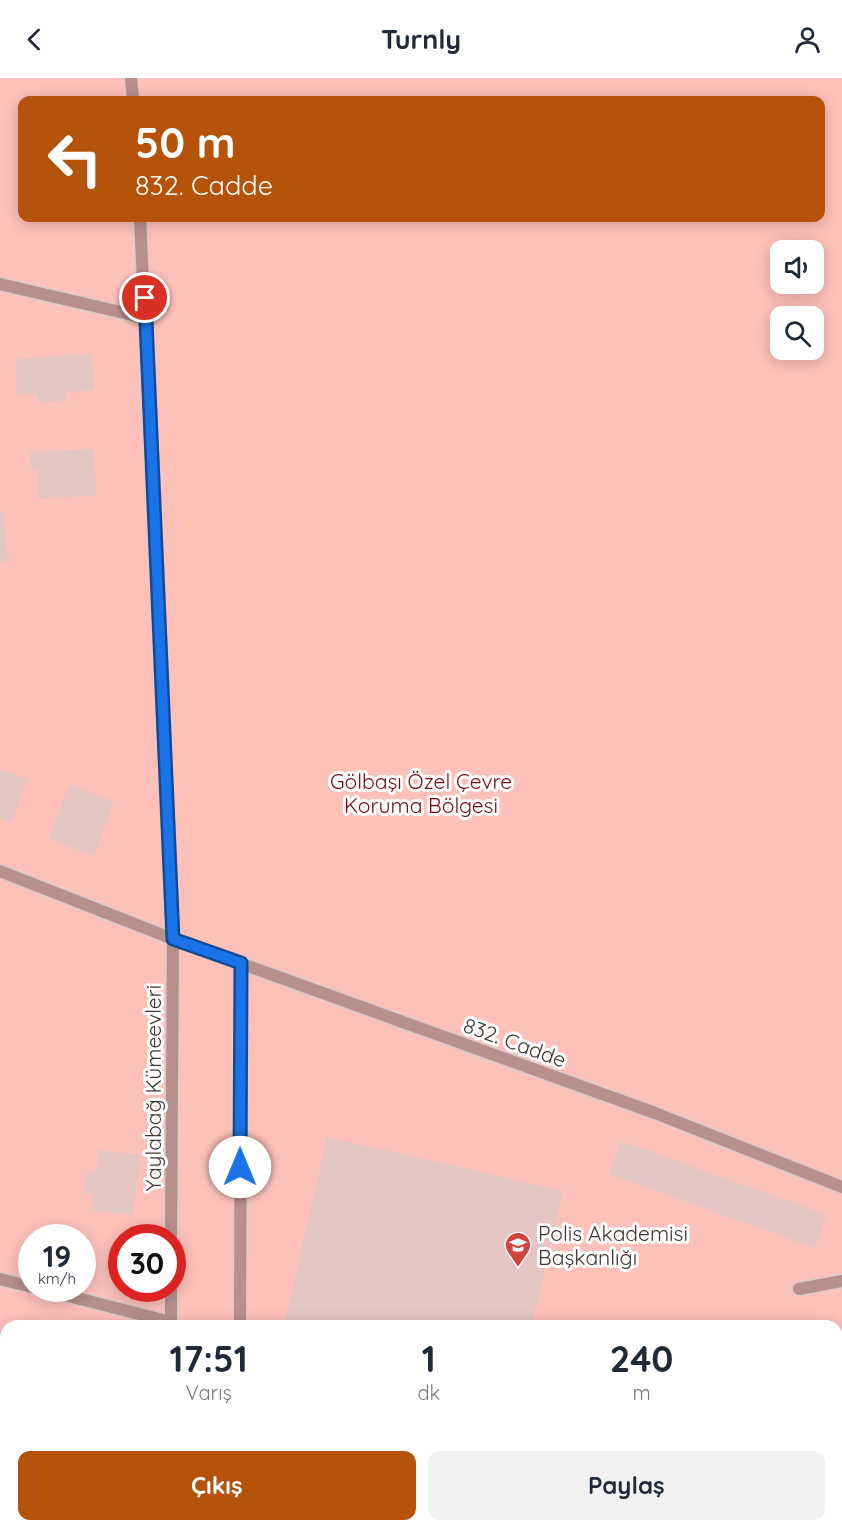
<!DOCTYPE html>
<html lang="tr">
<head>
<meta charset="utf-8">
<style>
  :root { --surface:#fff; --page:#f2f2f3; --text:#1f2937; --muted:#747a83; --accent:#b45309 }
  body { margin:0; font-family:Quicksand,sans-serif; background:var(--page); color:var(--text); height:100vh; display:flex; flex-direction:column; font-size:22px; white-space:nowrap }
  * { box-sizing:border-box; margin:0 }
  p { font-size:20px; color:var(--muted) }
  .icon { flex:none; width:33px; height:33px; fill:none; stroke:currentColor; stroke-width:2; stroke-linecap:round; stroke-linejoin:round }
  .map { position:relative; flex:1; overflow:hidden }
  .side { position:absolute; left:0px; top:1242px; width:843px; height:212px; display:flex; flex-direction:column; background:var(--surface); border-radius:18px 18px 0 0; box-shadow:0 3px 15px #0003 }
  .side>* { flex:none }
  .banner { position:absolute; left:18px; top:18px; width:807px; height:126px; border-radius:12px; box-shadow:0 3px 15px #0003; background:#b45309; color:#fff; overflow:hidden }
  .buttons { position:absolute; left:770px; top:162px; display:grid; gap:12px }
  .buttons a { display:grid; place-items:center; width:54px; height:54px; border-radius:12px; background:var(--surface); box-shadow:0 3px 15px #0003; font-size:30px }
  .speed { position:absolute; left:18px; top:1146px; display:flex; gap:12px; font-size:30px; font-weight:700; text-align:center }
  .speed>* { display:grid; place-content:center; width:78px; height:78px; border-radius:50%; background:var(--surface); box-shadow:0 3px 15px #0003; line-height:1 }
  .speed small { font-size:15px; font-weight:400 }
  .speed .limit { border:9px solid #d22; background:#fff; color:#111 }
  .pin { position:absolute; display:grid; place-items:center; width:51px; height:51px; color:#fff; margin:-26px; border:3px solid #fff; border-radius:50%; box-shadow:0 2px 6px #0007 }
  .me { position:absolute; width:66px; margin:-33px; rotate:0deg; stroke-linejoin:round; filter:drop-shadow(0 0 4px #0008) }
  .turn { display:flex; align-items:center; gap:21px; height:126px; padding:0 18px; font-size:27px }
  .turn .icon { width:78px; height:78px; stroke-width:2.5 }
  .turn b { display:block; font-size:42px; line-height:51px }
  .eta { display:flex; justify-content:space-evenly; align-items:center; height:102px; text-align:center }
  .eta b { font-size:36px; font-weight:700; line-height:42px }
  .action { display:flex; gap:12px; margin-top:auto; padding:12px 18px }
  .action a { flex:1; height:69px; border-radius:12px; background:var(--accent); color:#fff; font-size:24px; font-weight:700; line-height:69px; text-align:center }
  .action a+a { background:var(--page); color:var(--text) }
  header { display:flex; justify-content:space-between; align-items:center; height:78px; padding:0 18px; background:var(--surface); font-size:27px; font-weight:700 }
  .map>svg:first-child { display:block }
  .green { fill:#fec1ba; fill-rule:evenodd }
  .building { fill:#e3c5c1 }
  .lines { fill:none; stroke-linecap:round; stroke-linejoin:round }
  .minor-casing { stroke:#d7cbc9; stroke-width:15 }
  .tertiary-casing { stroke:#d7cbc9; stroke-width:15 }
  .minor { stroke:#b88f8b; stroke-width:12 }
  .tertiary { stroke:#b88f8b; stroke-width:12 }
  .route-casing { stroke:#114b97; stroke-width:15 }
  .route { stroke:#1a73e8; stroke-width:10 }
  .labels { text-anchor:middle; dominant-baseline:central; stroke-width:6; stroke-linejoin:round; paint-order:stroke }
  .park-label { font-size:21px; fill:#78090f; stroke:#fff }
  .street-label { font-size:21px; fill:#3f3331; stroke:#fff }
  .poi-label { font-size:21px; fill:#3f3331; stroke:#fff; text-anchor:start }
</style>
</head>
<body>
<header><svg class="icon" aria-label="back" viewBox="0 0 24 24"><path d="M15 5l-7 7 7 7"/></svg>Turnly<svg class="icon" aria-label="person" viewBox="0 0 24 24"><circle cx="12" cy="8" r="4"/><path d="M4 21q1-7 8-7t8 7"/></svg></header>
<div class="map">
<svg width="842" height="1453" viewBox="0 0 842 1453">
  <rect width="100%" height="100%" fill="#fdf1ef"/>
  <path class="green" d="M0,0H842V1453H0ZM22,22H820V140H22ZM780,172H813V206H780ZM780,238H813V272H780ZM32,1160H82V1210H32ZM122,1160H172V1210H122ZM6,1248H837V1448H6Z"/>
  <g class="building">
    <path d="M92,276L94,312L66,314V323L38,325V316L17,317L15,281Z"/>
    <path d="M94,371L96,418L39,420L38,392H31L30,374Z"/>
    <path d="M0,433H3L8,483L0,484Z"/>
    <path d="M0,692L27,701L11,745L0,741Z"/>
    <path d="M69,707L114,723L94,778L49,761Z"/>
    <path d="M327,1059L563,1113L532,1248H284Z"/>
    <path d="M621,1063L827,1137L815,1170L609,1096Z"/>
    <path d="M99,1072L140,1077L133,1137L91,1132L93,1116L83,1115L86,1093L96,1094Z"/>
    <path d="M837,1389L842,1399V1453H721L718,1448H837Z"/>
  </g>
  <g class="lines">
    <g class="minor-casing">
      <g id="minor">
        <path d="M0,206L146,240"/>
        <path d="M171,1160L173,861"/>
        <path d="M0,1201L32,1209"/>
        <path d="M37,1210L171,1244"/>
        <path d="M799,1211L842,1203"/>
        <path d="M171,1248V1210"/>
        <path d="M240,1248L241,885"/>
        <path d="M837,1338L842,1337"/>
        <path d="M176,1448V1453"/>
        <path d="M241,1448V1453"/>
        <path d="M534,1448L547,1453"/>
        <path d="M582,1453L594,1448"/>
      </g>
    </g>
    <g class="tertiary-casing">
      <g id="tertiary">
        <path d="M131,0L133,22"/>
        <path d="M140,140L173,861"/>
        <path d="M0,793L173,861L655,1035L842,1109"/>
      </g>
    </g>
    <use href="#minor" class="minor"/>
    <use href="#tertiary" class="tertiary"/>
  </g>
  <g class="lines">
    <g class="route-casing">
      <path id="route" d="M145,220L173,861L241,885L240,1089"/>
    </g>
    <use href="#route" class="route"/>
  </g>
  <defs>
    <g id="university-pin" transform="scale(1.35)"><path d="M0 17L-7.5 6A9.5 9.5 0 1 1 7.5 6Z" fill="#d2443f" stroke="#fff"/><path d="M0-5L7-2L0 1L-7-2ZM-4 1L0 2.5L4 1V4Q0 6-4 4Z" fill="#fff"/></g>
  </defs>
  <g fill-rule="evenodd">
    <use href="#university-pin" x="518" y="1167"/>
  </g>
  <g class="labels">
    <g class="park-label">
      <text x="421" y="703">Gölbaşı Özel Çevre<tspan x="421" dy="24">Koruma Bölgesi</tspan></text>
    </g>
    <g class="street-label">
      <text transform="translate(515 964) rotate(20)">832. Cadde</text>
      <text transform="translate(153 1010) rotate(-90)">Yaylabağ Kümeevleri</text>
    </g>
    <g class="poi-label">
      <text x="538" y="1155">Polis Akademisi<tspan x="538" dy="24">Başkanlığı</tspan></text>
    </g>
  </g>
</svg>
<div class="buttons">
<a><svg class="icon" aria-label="sound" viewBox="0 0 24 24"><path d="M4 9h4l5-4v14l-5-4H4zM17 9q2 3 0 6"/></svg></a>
<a><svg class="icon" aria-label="search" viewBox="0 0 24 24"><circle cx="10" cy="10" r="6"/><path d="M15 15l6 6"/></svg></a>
</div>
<div class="speed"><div>19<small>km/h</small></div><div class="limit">30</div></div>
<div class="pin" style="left:145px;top:220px;background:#d93025"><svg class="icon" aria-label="arrive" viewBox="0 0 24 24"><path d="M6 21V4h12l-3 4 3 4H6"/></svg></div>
<svg class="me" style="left:240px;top:1089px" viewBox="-20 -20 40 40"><circle r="19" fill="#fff"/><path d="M0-13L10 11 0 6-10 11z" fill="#1a73e8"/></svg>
<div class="banner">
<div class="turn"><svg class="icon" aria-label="left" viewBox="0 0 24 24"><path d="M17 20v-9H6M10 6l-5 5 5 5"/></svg><div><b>50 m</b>832. Cadde</div></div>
</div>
<section class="side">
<div class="eta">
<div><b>17:51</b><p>Varış</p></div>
<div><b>1</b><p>dk</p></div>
<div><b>240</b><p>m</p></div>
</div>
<div class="action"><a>Çıkış</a><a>Paylaş</a></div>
</section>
</div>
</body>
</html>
